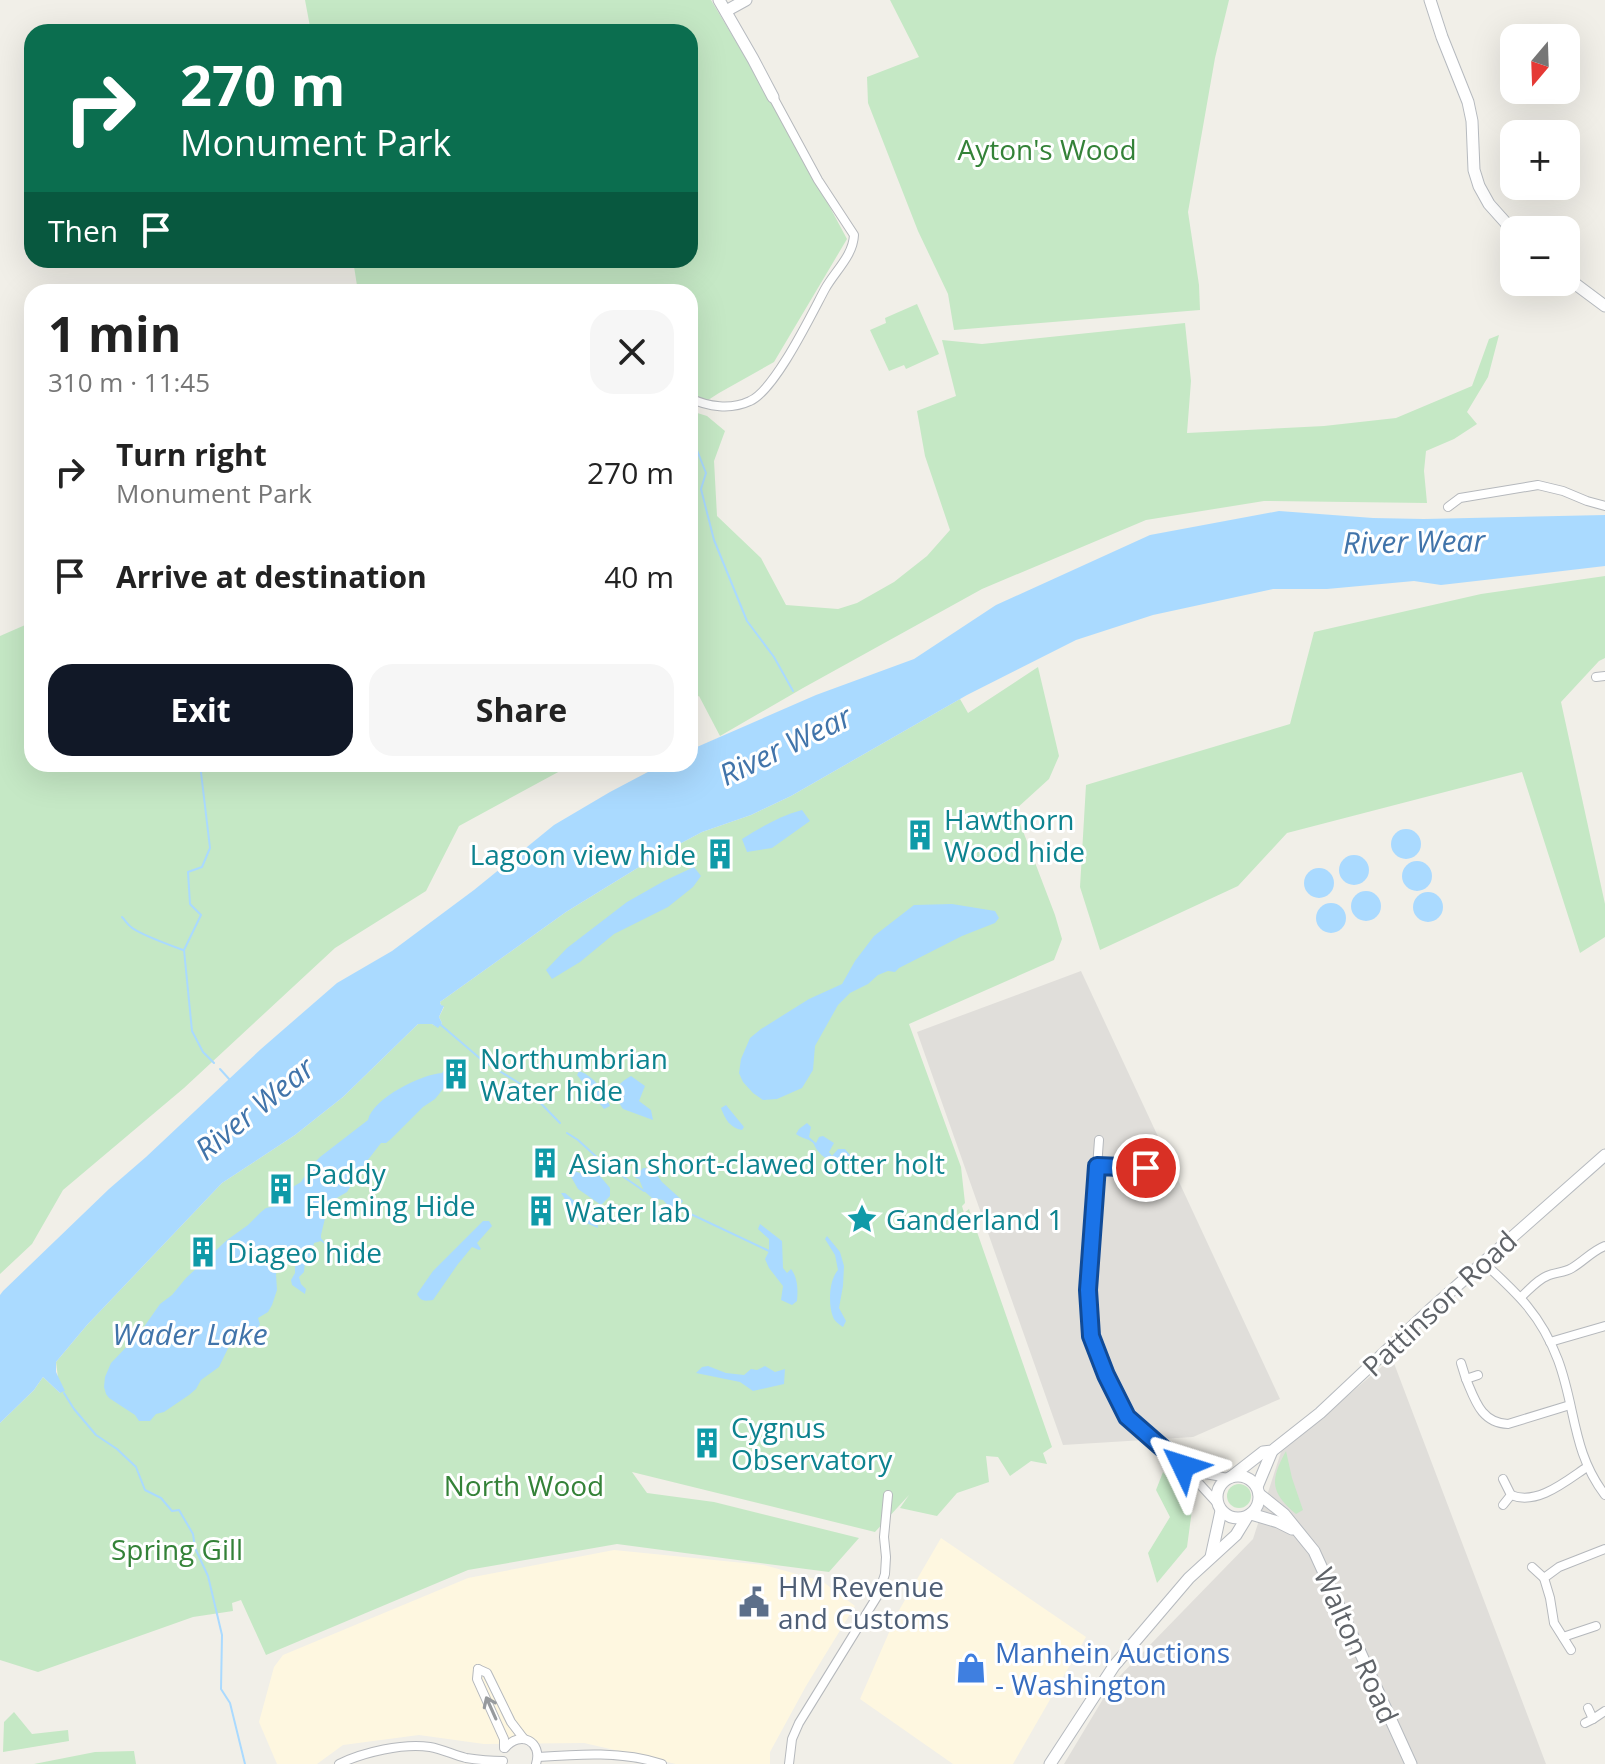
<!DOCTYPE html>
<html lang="en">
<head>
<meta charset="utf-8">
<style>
  :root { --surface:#fff; --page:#f6f6f6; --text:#222; --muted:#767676; --accent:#111827 }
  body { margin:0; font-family:"Open Sans",sans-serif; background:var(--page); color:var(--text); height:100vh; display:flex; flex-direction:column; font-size:30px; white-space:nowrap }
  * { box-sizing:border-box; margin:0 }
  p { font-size:26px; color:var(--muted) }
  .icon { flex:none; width:44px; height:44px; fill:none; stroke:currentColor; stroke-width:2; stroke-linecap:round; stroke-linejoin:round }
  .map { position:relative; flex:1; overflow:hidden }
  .details { position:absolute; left:24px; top:284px; width:674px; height:488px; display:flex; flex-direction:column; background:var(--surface); border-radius:24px; box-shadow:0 8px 32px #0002 }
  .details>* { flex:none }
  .guide { position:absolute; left:24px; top:24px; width:674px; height:244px; border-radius:24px; box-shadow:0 8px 32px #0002; background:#0b6e4f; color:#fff; overflow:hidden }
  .needle { width:52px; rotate:199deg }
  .fabs { position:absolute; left:1500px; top:24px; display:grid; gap:16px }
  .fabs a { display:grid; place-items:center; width:80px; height:80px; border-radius:16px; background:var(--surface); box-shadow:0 8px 32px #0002; font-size:40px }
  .pin { position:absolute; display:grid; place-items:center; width:68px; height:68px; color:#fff; margin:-34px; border:4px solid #fff; border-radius:50%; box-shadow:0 2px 8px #0007 }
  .me { position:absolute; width:88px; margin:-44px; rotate:311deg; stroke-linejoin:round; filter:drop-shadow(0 0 6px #0008) }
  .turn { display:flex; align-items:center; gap:28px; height:168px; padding:0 24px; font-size:36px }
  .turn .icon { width:104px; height:104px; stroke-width:2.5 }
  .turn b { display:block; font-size:56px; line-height:68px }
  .then { display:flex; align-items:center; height:76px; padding:0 24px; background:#0003; gap:16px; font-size:30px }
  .round { display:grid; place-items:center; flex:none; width:84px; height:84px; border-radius:24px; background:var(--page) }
  .head { display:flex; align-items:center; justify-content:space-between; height:136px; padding:0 24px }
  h1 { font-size:48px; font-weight:700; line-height:60px }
  .action { display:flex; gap:16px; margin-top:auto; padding:16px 24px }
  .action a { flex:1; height:92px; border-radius:24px; background:var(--accent); color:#fff; font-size:32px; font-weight:700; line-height:92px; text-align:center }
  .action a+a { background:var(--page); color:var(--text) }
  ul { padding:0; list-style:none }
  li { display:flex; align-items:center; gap:24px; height:104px; padding:0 24px }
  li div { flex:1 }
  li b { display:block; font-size:30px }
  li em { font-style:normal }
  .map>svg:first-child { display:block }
  .commercial { fill:#fef7e0 }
  .industrial { fill:#e0deda }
  .green { fill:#c5e8c5 }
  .water { fill:#aadaff }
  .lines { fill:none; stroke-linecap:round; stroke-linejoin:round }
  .stream { stroke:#aadaff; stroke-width:2 }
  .street-casing { stroke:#b5b8bc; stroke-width:10 }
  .secondary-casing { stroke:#b6babf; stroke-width:13 }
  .street { stroke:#fff; stroke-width:8 }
  .secondary { stroke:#fff; stroke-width:11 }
  .oneway { stroke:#979a9d }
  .route-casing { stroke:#114b97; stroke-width:20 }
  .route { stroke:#1a73e8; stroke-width:14 }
  .labels { text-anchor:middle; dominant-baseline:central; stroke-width:6; stroke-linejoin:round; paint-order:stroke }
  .park-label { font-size:28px; fill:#348238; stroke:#fff }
  .culture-label { font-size:28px; fill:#0d838f; stroke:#fff; text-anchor:start }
  .street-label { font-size:28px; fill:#5f6368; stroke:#fff }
  .service-label { font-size:28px; fill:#4e5e75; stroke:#fff; text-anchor:start }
  .shop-label { font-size:28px; fill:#366cbe; stroke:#fff; text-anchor:start }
  .water-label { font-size:30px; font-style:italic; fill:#4174aa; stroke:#fff }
</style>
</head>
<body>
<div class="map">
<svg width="1605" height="1764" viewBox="0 0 1605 1764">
  <rect width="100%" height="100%" fill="#f1efe8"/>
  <g class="commercial">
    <path d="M941,1538L1086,1637L1013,1764H953L860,1699L898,1612Z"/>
    <path d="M614,1550L764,1565L822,1581L855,1606L806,1686L770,1752V1764H676L584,1743L484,1744L419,1735L343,1745L317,1764H277L259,1722L274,1667L283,1655L468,1578Z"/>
  </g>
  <g class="industrial">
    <path d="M1081,971L1280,1399L1193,1437L1063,1445L917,1032Z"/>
    <path d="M1392,1358L1546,1764H1064L1112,1684L1253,1539L1281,1452Z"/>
  </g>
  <g class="green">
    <path d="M305,0H711L782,118L847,239L774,362L719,393L691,411L707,416L725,431L714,461L717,516L761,558L786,605L838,609L857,603L894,582L927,556L950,530L925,456L917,411L956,396L942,340L982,344L1185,323L1191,381L1187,433L1324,426L1396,418L1472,386L1489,339L1499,335L1488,377L1467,412L1477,424L1454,439L1426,451L1424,471L1427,503L1264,501L1146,520L982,589L803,688L720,736L699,696L690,700V292H358L353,260H690V32H311Z"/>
    <path d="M890,0H1229L1215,58L1188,212L1199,285L1200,310L954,330L948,294L918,231L868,103L867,77L919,57Z"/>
    <path d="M917,304L939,354L906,369L904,365L889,371L870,330L886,323L885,318Z"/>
    <path d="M1605,576V658L1599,661L1561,702L1605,904V937L1580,953L1522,772L1287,833L1238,886L1100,950L1080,887L1086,785L1290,724L1314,632L1481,594Z"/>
    <path d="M32,622V764H573L459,826L426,891L335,948L184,1088L63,1190L32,1244L0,1274V636Z"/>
    <path d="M1038,667L1059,756L1049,779L1015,810L1055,915L1062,939L1054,960L909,1024L961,1167L965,1203L962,1206L964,1213L969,1209L1052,1447L1043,1453L1047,1464L1031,1461L1010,1476L998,1457L986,1456L989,1482L957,1493L937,1516L900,1508L909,1495L875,1532L632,1472L647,1493L714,1502L859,1538L829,1572L617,1544L468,1570L266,1655L241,1600L232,1603L233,1611L193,1617L38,1672L0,1660V1423L34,1390L43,1377L60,1393L56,1362L87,1325L222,1183L295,1135L343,1097L418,1024H432L438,1027L442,1023L439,1017L444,1007L441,1005L440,1002L566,912L657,856L702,832L751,815L791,796L960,699L968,713Z"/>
    <path d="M1286,1451L1292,1478L1303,1510L1296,1514C1270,1492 1270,1480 1286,1451Z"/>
    <path d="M1163,1472L1192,1510L1187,1547L1157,1583L1148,1553L1170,1517L1156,1490Z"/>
    <circle cx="1239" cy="1496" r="12"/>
    <path d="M14,1712L32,1734L68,1730L69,1741L3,1752L4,1722Z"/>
    <path d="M134,1751L136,1764H34L95,1752Z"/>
  </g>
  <g class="water">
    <path d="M1279,511L1373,518L1424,519L1605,515V566L1441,585L1414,581L1327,589H1273L1153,615L1076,640L967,695L791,796L751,815L702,832L657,856L566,912L440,1002L441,1005L444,1006L439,1017L442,1023L438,1028L432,1024H418L343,1097L295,1135L222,1183L87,1325L56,1362V1372L65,1391L60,1393L43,1377L34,1390L0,1423V1295L3,1291L109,1189L146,1157L261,1049L337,983L392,951L474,890L554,825L610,792L663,764H690V750L816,695L914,659L996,605L1150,535Z"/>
    <path d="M802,810L810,821L772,848L747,852L742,839C761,827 780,816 802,810Z"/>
    <circle cx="1406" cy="844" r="15"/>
    <circle cx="1354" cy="870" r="15"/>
    <circle cx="1417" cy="876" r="15"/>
    <path d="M694,867L701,876L693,887L668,907L614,934L580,962L552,979L546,970L567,948L627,902L664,881Z"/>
    <circle cx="1319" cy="883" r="15"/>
    <circle cx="1366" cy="906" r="15"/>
    <circle cx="1428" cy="907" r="15"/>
    <circle cx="1331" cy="918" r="15"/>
    <path d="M952,904L995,911L999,918L995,923L962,936L899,968L895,972L888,971L878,975L868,984L850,993L838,1005L815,1046L813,1070L802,1088L777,1099L763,1100L753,1093L743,1082L739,1073L741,1059L750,1038L761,1029L809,999L842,984L855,961L874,936L914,905Z"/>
    <path d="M445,1069L449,1070L456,1081L453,1086L448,1083L435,1099L423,1107L391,1139L386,1143H381L364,1165L347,1192L335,1199L328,1206L321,1235V1238L327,1246L321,1241L314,1243L311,1256L305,1262L304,1272L299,1277L301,1284L306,1289L305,1294L292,1285L291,1280L295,1273V1261L291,1260L281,1266L278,1270L276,1274L277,1290L272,1305L268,1312L258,1318L260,1324L256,1332L234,1336L219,1367L201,1380L196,1389L189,1395L164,1412L156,1414L150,1421H139L135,1415L109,1398L106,1394L104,1387L105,1377L111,1363L139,1334L160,1304L172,1295L186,1278L227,1240L248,1225L261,1212L266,1208L276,1206L287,1195L291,1188L301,1182L313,1164L320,1157L368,1120C373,1098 422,1074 442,1073Z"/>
    <path d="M579,1071C594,1076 604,1091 610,1106L604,1109L577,1075Z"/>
    <path d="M631,1076L645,1086L639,1101L651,1110L653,1120L623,1109C612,1092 614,1086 631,1076Z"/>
    <path d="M726,1105L744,1127L742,1130C730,1128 725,1119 721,1108Z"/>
    <path d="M807,1123L811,1127L809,1137L816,1143L819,1137L823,1136L834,1143L829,1152L832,1156L838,1149H845L850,1155L849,1160L840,1166L833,1165C829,1159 822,1157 818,1151C813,1145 816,1144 809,1140C804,1138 800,1137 796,1134L799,1129Z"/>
    <path d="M585,1167L594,1169L610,1188V1196L601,1205L578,1189L570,1175L575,1171L580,1173Z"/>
    <path d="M643,1168H652L662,1182L683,1201L675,1213L663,1200L652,1198L644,1191L639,1179L635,1178Z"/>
    <path d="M561,1193H565L597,1220L598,1228L579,1220Z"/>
    <path d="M483,1221H489L492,1226L477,1243L481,1249L479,1250L472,1247L458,1264L433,1300C425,1301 421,1302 417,1294L433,1271Z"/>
    <path d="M760,1224L782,1241L783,1268L787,1273L791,1269C798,1278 798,1290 797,1301L792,1305L781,1300L783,1286L769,1268L765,1259L769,1251V1239L758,1229Z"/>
    <path d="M827,1236L840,1252L844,1266L843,1286L839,1308L846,1321L843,1327C839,1324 835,1322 833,1317C828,1304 829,1280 838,1270L835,1255L825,1239Z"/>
    <path d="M708,1366L726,1373L744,1375L751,1369L757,1370L765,1366L775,1372L785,1369L784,1384L753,1391L740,1382L696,1373L702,1367Z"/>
  </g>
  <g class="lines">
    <g class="stream">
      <path d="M691,435L706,473L701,489L714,540L747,621L774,657L793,691"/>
      <path d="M200,764L210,848L202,867L188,872L190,904L201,915L184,950L192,1031L203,1052L214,1063"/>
      <path d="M122,917C125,920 127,924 131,927C139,934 172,946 183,950"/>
      <path d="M441,1025L483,1061L524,1086L560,1123"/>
      <path d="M220,1069L230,1080"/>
      <path d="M567,1133L578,1140L602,1162L644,1191"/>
      <path d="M678,1208L769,1251"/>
      <path d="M64,1393L74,1409L96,1435L117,1449L136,1467L145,1490L161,1498L172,1511L179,1510L193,1534L195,1548L208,1576L222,1635L221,1689L230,1703L245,1764"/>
    </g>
    <g class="street-casing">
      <g id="street">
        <path d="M690,398C708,407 731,410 750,401C775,390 811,315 825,289C835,271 853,256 854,235L818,180L773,97"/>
        <path d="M1448,507L1460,498L1538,485L1563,491L1587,501L1605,506"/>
        <path d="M1596,677L1605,676"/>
        <path d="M1099,1140L1088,1290L1091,1336L1106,1375L1127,1417L1183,1466L1217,1503"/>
        <path d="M1097,1166L1146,1168"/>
        <path d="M1483,1262C1518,1294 1541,1315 1558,1360C1576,1408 1572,1452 1605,1495"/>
        <path d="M1521,1297C1529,1290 1537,1280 1547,1276C1555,1272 1564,1273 1572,1268C1584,1261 1592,1251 1605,1246"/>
        <path d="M1550,1342L1605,1326"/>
        <path d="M1461,1363L1466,1379L1478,1375"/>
        <path d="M1466,1379C1475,1400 1481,1423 1508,1424L1570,1405"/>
        <path d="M1188,1471L1228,1478"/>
        <path d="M1503,1479L1511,1495L1503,1505"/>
        <path d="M1511,1495C1537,1506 1566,1481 1587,1467"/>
        <path d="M1532,1567L1544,1578"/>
        <path d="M1563,1637L1596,1626"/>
        <path d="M1571,1650L1554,1623L1550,1598L1544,1578L1559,1567L1605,1549"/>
        <path d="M478,1669L487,1673L511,1722L524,1739"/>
        <path d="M478,1669L477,1679L504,1739V1748"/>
        <path d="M1593,1719L1605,1711"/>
        <path d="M1585,1723L1593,1719L1588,1708"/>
        <path d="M505,1748C520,1730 543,1741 536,1764"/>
        <path d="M538,1757C579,1754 623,1751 662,1764"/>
        <path d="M339,1764C364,1752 403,1743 430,1747C442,1749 454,1755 466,1758C479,1760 491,1761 503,1761"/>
        <path d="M789,1764L792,1739L799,1723L878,1595L885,1574L886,1557L884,1537L888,1495"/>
      </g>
    </g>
    <g class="secondary-casing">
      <g id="secondary">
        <path d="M719,0L753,59L773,97"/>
        <path d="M1430,0L1442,37L1468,102L1472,121L1474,170L1479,186L1489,204L1514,232"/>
        <path d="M726,11L746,0"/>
        <path d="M1566,277L1605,306"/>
        <circle cx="1238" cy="1497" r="21"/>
        <path d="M1231,1477L1263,1452L1272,1451L1320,1413L1433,1307L1605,1155"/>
        <path d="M1257,1487L1272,1451"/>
        <path d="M1259,1494L1284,1514L1314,1551L1411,1764"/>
        <path d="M1251,1514L1278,1522L1292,1529"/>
        <path d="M1211,1557L1221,1511"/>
        <path d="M1050,1764L1114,1666L1189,1578L1236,1535L1247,1517"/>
      </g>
    </g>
    <use href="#street" class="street"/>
    <use href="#secondary" class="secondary"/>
  </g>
  <defs><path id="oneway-shaft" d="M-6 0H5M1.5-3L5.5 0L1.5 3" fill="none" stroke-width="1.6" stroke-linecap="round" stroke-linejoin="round" transform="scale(2)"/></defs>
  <use class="oneway" href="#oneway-shaft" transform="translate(491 1708) rotate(-114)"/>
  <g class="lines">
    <g class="route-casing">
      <path id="route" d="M1146,1168L1097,1166L1088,1290L1091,1336L1106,1375L1127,1417L1183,1466"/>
    </g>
    <use href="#route" class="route"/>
  </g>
  <defs>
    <g id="building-bare" transform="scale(2.4)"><path d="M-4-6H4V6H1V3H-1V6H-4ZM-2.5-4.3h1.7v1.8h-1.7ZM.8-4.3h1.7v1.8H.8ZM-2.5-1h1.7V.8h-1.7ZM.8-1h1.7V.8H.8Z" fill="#0f9aa8" stroke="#fff" stroke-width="2.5" paint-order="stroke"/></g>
    <g id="sight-bare" transform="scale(2.4)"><path d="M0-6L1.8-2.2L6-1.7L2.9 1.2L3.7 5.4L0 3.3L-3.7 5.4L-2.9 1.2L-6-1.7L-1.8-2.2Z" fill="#0f9aa8" stroke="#fff" stroke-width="2.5" paint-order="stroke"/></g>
    <g id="civic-bare" transform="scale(2.4)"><path d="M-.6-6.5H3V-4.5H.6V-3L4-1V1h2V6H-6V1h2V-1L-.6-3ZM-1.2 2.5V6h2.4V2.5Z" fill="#5c6f8a" stroke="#fff" stroke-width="2.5" paint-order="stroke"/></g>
    <g id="shop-bare" transform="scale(2.4)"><path d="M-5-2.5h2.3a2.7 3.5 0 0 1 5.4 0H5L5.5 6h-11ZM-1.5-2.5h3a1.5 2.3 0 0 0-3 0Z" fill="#3f7fe0" stroke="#fff" stroke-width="2.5" paint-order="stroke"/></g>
  </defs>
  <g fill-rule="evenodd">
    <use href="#building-bare" x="920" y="835"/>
    <use href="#building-bare" x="720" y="854"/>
    <use href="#building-bare" x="456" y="1074"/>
    <use href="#building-bare" x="545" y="1163"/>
    <use href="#building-bare" x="281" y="1189"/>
    <use href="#building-bare" x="541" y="1211"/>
    <use href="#sight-bare" x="862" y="1219"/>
    <use href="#building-bare" x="203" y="1252"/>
    <use href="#building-bare" x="707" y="1443"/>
    <use href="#civic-bare" x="754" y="1602"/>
    <use href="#shop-bare" x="971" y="1668"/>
  </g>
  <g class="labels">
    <g class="park-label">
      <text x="1047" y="149">Ayton's Wood</text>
      <text x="524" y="1485">North Wood</text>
      <text x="177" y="1549">Spring Gill</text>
    </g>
    <g class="culture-label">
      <text x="944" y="819">Hawthorn<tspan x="944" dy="32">Wood hide</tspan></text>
      <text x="696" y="854" text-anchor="end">Lagoon view hide</text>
      <text x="480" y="1058">Northumbrian<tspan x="480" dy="32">Water hide</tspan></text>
      <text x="569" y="1163">Asian short-clawed otter holt</text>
      <text x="305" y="1173">Paddy<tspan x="305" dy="32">Fleming Hide</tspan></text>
      <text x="565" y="1211">Water lab</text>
      <text x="886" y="1219">Ganderland 1</text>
      <text x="227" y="1252">Diageo hide</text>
      <text x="731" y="1427">Cygnus<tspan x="731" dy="32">Observatory</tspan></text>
    </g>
    <g class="street-label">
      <text transform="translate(1439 1303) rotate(-43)">Pattinson Road</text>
      <text transform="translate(1357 1645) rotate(66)">Walton Road</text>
    </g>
    <g class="service-label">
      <text x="778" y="1586">HM Revenue<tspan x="778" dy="32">and Customs</tspan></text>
    </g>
    <g class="shop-label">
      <text x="995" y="1652">Manhein Auctions<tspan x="995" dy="32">- Washington</tspan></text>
    </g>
    <g class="water-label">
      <text transform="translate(1414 541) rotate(-1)">River Wear</text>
      <text transform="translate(785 745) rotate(-26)">River Wear</text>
      <text transform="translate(254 1108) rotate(-39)">River Wear</text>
      <text x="190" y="1333">Wader Lake</text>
    </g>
  </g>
</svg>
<div class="fabs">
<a><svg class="needle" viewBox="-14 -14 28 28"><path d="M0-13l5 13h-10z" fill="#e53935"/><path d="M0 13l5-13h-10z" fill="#767676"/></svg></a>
<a>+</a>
<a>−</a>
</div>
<div class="pin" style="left:1146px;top:1168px;background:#d93025"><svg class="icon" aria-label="arrive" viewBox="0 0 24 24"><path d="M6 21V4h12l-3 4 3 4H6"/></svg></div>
<svg class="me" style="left:1183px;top:1466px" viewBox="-20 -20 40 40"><path d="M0-17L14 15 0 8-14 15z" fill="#1a73e8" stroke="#fff" stroke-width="4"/></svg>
<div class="guide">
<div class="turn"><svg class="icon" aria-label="right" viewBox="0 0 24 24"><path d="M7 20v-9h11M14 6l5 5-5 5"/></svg><div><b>270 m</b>Monument Park</div></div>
<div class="then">Then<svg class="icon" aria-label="arrive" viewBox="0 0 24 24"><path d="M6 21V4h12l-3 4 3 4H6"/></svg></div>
</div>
<section class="details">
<div class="head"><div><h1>1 min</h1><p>310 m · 11:45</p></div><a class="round"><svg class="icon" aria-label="close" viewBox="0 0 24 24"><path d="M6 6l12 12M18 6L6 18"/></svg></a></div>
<ul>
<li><svg class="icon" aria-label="right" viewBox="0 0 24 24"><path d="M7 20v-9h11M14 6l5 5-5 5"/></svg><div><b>Turn right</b><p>Monument Park</p></div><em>270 m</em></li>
<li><svg class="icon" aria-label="arrive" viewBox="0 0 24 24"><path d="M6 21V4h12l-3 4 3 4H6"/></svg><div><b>Arrive at destination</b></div><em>40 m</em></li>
</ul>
<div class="action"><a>Exit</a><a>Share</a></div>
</section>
</div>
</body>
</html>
